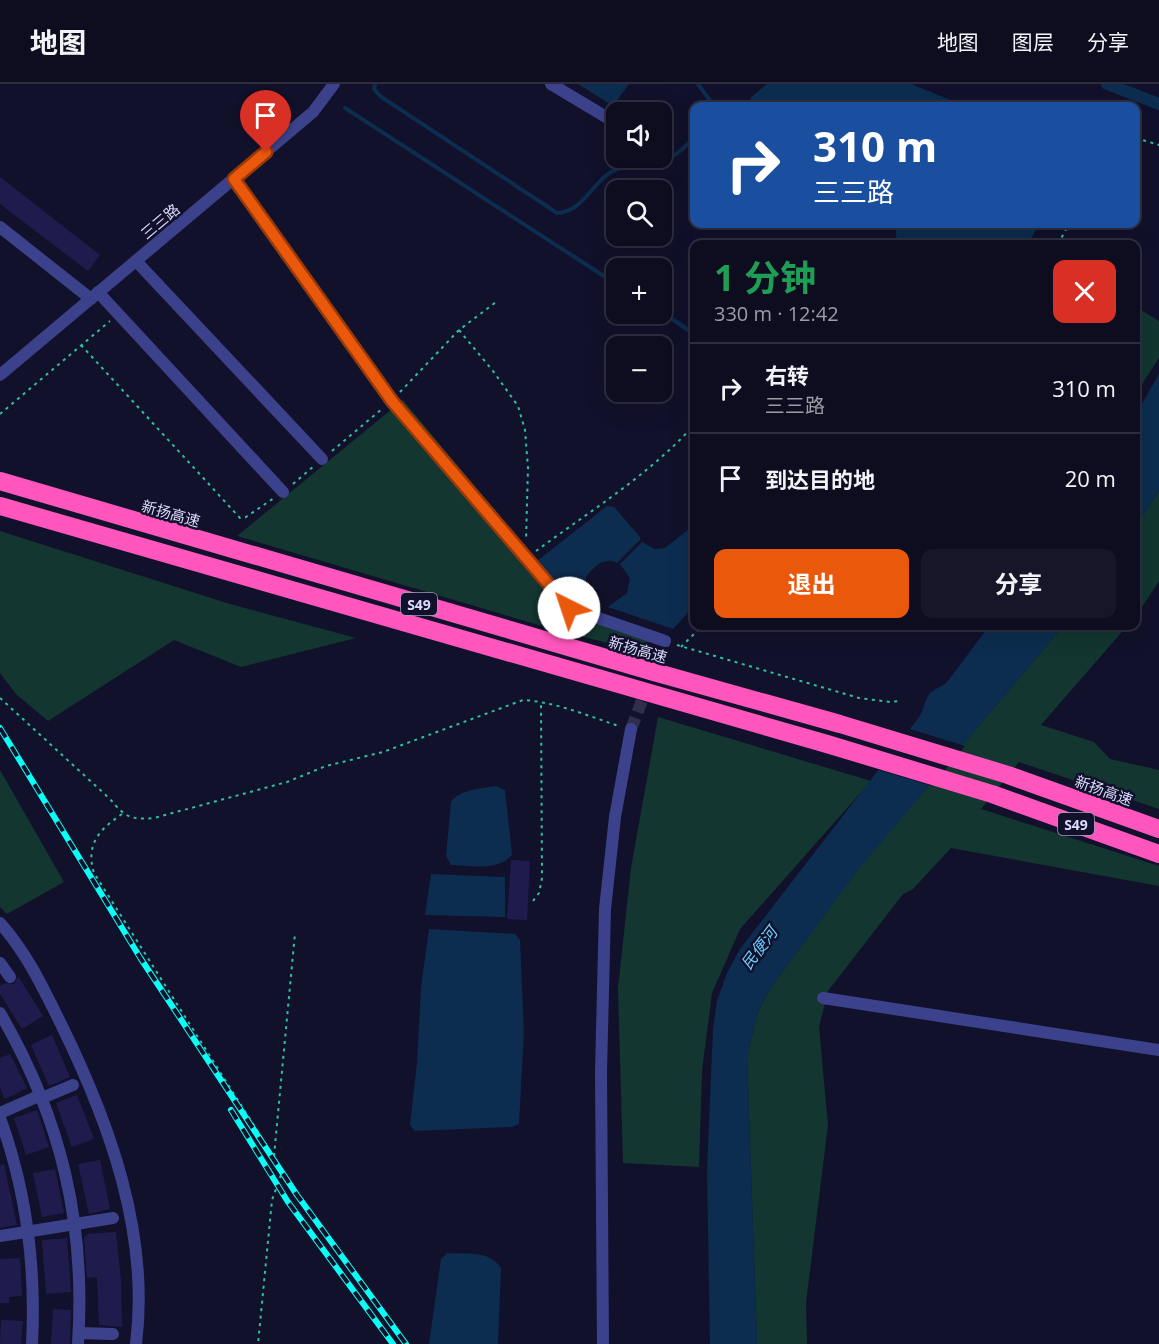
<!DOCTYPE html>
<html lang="zh">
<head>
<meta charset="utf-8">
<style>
  :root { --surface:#0e0d20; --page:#171629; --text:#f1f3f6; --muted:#9b9ca5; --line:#2e2d3e; --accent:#ea580c }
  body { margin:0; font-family:"Open Sans","Noto Sans SC",sans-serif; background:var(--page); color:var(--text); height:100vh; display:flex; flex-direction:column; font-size:22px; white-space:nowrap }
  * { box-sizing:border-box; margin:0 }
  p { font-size:20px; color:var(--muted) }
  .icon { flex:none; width:33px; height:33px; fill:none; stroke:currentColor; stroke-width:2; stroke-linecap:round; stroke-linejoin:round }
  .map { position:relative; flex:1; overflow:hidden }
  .drawer { position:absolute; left:690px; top:156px; width:450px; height:390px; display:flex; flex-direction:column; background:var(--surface); border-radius:12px; box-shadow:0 6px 24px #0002,0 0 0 2px var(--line) }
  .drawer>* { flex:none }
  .top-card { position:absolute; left:690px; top:18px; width:450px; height:126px; border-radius:12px; box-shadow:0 6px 24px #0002,0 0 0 2px var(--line); background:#1a4fa0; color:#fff; overflow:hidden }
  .tools { position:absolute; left:606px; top:18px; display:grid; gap:12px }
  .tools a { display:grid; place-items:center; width:66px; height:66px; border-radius:12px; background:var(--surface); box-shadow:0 6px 24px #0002,0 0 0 2px var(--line); font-size:30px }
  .pin { position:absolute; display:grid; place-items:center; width:51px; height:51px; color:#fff; margin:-62px -26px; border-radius:50% 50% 50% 0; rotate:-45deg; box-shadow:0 0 6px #0007 }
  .pin .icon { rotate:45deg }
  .me { position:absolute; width:66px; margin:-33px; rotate:319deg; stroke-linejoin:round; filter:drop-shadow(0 0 4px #0008) }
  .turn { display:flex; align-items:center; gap:21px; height:126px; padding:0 24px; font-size:27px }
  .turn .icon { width:78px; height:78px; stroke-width:2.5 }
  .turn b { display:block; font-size:42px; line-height:51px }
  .round { display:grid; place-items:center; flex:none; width:63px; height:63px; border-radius:12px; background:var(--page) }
  .overview { display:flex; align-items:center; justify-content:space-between; height:102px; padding:0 24px }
  h1 { font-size:36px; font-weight:700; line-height:45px; color:#1e9e55 }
  .primary-button { display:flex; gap:12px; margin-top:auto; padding:12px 24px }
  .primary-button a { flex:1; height:69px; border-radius:12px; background:var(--accent); color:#fff; font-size:24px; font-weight:700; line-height:69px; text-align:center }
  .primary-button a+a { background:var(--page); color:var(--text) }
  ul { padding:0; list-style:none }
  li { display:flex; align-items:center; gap:18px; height:90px; padding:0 24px; border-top:2px solid var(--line) }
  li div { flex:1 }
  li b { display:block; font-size:22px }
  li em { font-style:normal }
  header { display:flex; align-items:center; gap:36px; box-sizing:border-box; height:84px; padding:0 30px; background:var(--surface); border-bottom:2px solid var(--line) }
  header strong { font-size:28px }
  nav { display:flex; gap:33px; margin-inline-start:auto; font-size:21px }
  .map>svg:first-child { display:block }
  .green { fill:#133630 }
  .water { fill:#0c2d4f }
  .pier { fill:#12112b }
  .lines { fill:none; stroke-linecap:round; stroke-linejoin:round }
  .stream { stroke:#0c2d4f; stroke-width:4 }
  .canal { stroke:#0c2d4f; stroke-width:12 }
  .building { fill:#1f1c4d }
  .minor-tunnel { stroke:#302f4b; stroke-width:12; stroke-dasharray:12 6; stroke-linecap:butt }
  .path { stroke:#2ec0a4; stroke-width:2; stroke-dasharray:3 4.5; stroke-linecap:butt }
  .minor { stroke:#3b428b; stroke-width:12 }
  .highway { stroke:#ff56bd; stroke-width:18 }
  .rail-casing { stroke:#07fff7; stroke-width:6 }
  .rail { stroke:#12112b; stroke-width:4; stroke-dasharray:11; stroke-linecap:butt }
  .route-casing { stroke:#983908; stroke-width:15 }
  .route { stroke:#ea580c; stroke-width:10 }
  .labels { text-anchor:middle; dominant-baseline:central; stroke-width:5; stroke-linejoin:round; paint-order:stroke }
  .shield { fill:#12112b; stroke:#9f9fbf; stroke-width:1.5 }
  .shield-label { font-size:14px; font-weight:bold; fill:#dbdcff }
  .street-label { font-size:15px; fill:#dbdcff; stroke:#12112b }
  .water-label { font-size:16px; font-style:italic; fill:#69ceff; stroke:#12112b }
</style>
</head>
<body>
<header>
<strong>地图</strong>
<nav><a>地图</a><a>图层</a><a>分享</a></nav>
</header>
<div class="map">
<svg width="1159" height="1260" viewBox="0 0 1159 1260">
  <rect width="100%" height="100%" fill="#12112b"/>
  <g class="green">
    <path d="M1136,223L1159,237V274L1136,309Z"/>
    <path d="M403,316L528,466L519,477L564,529L648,556L650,570L542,542L237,452Z"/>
    <path d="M1159,407V497L1136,532V442Z"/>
    <path d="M0,447L230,520L356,554L241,583L174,556L48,637L16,610L0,589Z"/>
    <path d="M1063,542H1127L1041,641L1094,658L1110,675L1159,686V725L1019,678L981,725L1159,782V802L951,764L913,805L903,810L828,907L819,943L828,1041L806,1219L807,1260H757L747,972L758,927L772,902L857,786Z"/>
    <path d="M658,633L871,697L740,845L712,909L702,987L699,1083L623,1079L618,904L631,784Z"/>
    <path d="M0,686L64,798L7,830L0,823Z"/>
  </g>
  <g class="water">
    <path d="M578,0H629L613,22Z"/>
    <path d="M767,0H911L965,22H749L751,13Z"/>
    <path d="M895,140H1039L1028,160H897Z"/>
    <path d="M1159,290V407L1136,442V330Z"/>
    <path d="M607,422L614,423L640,453V456L617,479C605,472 593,483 586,493L588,510L583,515C559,509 551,496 537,477Z"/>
    <path d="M694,441V522L673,545L608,523L627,509L630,494L620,480L642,458L655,465L665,464Z"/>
    <path d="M989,542H1063L858,786L772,902L758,927L747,972L757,1260H710L707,1087L713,945L717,917L727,889L740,865L920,632C924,625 925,614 931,608C937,604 942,603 948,597Z"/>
    <path d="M496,702L505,706L512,771C497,788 472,781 451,781L446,772L451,718C459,706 482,704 496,702Z"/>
    <path d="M431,790L505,793V833L425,831Z"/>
    <path d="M429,845L515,850L520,856L524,948L519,1040L512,1043L415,1047L410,1041L417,979L421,903Z"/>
    <path d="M447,1169C466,1170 490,1166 501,1184L498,1260H429L441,1175Z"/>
  </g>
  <path class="pier" d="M907,644L965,662L932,702L875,685Z"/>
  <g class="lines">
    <g class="stream">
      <path d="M375,0L374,5L380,12L557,129C583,128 591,100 611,88C629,78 650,80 669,74C678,71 687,60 694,54"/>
      <path d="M698,0L714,22"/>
      <path d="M345,24L616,200"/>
      <path d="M662,228L694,250"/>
    </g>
    <path class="canal" d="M1107,0L1159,20"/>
  </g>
  <g class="building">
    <path d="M0,93L100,171L88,187L0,120Z"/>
    <path d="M511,776L530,777L527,836L507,835Z"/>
    <path d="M18,892L43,932L22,945L0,910V902L5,899L14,900Z"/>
    <path d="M52,951L70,993L49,1002L31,961Z"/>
    <path d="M10,970L27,1004L5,1015L0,1004V974Z"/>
    <path d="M77,1011L94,1055L72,1063L56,1019Z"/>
    <path d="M37,1026L49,1063L26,1071L14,1034Z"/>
    <path d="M100,1076L110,1125L89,1130L78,1080Z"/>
    <path d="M4,1080L17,1141L0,1144V1081Z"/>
    <path d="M55,1085L64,1129L42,1133L33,1089Z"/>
    <path d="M116,1148L121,1197L122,1243L99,1241L97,1193L87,1194L84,1152H87V1150Z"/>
    <path d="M67,1154L71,1208L46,1210L42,1156Z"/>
    <path d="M20,1174L22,1212L9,1213V1219H0V1175Z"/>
    <path d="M53,1225L71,1226L70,1260H51Z"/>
    <path d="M1,1236L23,1237L21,1260H0Z"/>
  </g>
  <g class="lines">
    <path class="minor-tunnel" d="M631,645L665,557"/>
    <g class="path">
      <path d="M1136,54L1159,61"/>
      <path d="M1058,160L1069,140"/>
      <path d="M459,246L493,287L518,322L525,346L528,384L526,456"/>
      <path d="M81,261L240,434L246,433L274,414"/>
      <path d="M400,308L459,246L496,218"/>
      <path d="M0,330L110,237"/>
      <path d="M332,367L383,324"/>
      <path d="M293,400L314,382"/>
      <path d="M536,467C590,427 649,391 694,341"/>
      <path d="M677,561L859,614L890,618L899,617"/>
      <path d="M681,563L702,542"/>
      <path d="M0,614L110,715C125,733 130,736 154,734L287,698L326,682L383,668L523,616C556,618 588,632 619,642"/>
      <path d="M122,730C100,745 85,760 94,789L279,1081L281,1091L272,1116L258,1260"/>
      <path d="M533,817L539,809L542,794L541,618"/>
      <path d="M274,1072L295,849"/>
    </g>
    <g class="minor">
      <path d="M551,0L616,39"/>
      <path d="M234,95L391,317L569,524L665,557"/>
      <path d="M0,143L91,215"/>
      <path d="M136,177L322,375"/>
      <path d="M98,208L283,408"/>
      <path d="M0,291L313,28L334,0"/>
      <path d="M0,839C27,869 43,904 61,940C109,1038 150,1149 136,1260"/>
      <path d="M0,879L10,893"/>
      <path d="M823,914L1159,966"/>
      <path d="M0,929C61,1034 86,1139 78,1260"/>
      <path d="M42,1014L73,1001"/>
      <path d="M0,1029L41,1011"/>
      <path d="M0,1034C27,1108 36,1182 32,1260"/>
      <path d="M0,1152L113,1134"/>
      <path d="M79,1249L113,1250"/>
      <path d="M603,1260L601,988L605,825L615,733L631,645"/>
    </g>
    <g class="highway">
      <path d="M0,397L654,588L840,640L1008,691L1159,745"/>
      <path d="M0,422L827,660L992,710L1159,770"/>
    </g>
    <g class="rail-casing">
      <g id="rail">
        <path d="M0,644L141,875L297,1111L406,1260"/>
        <path d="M231,1026L288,1118L393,1260"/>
      </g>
    </g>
    <use href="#rail" class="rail"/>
  </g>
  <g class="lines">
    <g class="route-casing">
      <path id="route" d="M266,68L234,95L392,317L569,524"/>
    </g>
    <use href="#route" class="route"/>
  </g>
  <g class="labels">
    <g class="shield">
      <rect x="401" y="509" width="36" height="22" rx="4.5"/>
      <rect x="1058" y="729" width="36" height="22" rx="4.5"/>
    </g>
    <g class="shield-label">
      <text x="419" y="520">S49</text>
      <text x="1076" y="740">S49</text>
    </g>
    <g class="street-label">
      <text transform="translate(160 137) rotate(-40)">三三路</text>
      <text transform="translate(171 429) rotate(16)">新扬高速</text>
      <text transform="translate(638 565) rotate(16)">新扬高速</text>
      <text transform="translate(1104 706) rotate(20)">新扬高速</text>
    </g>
    <g class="water-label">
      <text transform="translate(759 864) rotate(-53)">民便河</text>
    </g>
  </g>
</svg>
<div class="tools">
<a><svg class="icon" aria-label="sound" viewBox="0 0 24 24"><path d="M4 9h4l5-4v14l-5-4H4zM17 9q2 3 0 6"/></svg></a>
<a><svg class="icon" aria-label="search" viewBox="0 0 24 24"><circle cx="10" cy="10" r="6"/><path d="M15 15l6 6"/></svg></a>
<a>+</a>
<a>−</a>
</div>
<div class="pin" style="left:266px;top:68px;background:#d93025"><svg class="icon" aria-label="arrive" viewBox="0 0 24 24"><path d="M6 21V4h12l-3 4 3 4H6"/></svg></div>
<svg class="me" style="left:569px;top:524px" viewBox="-20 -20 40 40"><circle r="19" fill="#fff"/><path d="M0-13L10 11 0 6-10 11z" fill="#ea580c"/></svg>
<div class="top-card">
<div class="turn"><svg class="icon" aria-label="right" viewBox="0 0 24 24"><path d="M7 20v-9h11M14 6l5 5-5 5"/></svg><div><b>310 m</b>三三路</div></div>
</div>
<section class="drawer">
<div class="overview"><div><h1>1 分钟</h1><p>330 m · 12:42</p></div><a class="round" style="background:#d93025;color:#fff"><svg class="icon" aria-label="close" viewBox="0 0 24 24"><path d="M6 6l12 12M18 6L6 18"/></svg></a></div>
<ul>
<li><svg class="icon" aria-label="right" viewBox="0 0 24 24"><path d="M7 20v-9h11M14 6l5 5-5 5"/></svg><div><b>右转</b><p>三三路</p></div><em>310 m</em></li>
<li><svg class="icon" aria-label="arrive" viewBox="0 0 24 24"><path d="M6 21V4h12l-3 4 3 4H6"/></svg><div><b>到达目的地</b></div><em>20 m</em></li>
</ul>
<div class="primary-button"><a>退出</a><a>分享</a></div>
</section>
</div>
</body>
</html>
